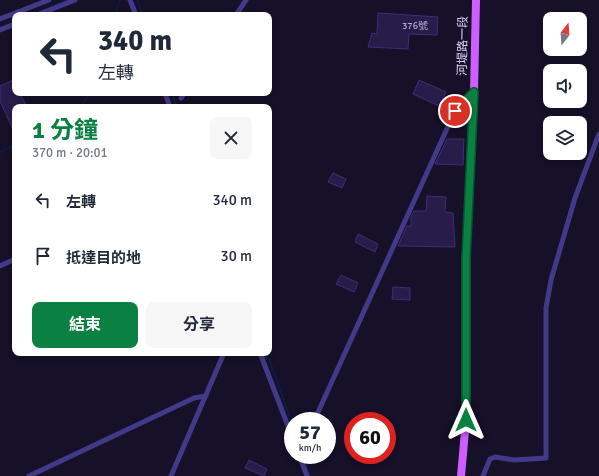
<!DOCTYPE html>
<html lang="zh-TW">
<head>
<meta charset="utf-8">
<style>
  :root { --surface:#fff; --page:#f6f6f7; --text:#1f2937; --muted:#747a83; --accent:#0b8043 }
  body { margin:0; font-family:Signika,"Noto Sans TC",sans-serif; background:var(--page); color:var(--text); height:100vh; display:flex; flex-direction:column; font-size:15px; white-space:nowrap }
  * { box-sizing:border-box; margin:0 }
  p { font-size:13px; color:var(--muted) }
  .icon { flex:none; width:22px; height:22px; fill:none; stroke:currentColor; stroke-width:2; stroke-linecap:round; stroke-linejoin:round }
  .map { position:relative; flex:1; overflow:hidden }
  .panel { position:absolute; left:12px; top:104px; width:260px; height:252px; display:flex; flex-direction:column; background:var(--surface); border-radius:8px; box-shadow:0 2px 6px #0003 }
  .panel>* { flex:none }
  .hud { position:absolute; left:12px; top:12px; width:260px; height:84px; border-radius:8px; box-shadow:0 2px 6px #0003; background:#fff; color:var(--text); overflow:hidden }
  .needle { width:26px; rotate:17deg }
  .controls { position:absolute; left:543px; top:12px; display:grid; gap:8px }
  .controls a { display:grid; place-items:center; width:44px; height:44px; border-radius:8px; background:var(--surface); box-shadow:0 2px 6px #0003; font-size:20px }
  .speed { position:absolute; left:284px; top:412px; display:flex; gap:8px; font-size:20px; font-weight:700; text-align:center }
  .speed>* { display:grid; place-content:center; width:52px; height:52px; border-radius:50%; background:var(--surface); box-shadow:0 2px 6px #0003; line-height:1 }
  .speed small { font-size:10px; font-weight:400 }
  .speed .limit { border:6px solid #d22; background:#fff; color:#111 }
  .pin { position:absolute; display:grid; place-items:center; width:34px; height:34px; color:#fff; margin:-17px; border:2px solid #fff; border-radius:50%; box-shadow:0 1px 4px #0007 }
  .me { position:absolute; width:44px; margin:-22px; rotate:0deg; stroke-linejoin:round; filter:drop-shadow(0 0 3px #0008) }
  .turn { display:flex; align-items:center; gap:14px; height:84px; padding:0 20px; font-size:18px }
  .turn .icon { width:52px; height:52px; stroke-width:2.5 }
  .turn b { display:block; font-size:28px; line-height:34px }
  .round { display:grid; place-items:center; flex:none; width:42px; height:42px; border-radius:8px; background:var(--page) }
  .overview { display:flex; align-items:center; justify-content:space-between; height:68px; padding:0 20px }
  h1 { font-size:24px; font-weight:700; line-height:30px; color:var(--accent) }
  .cta { display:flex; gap:8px; margin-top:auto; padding:8px 20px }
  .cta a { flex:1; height:46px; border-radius:8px; background:var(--accent); color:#fff; font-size:16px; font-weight:700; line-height:46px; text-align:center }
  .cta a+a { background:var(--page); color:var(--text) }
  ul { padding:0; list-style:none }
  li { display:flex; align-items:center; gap:12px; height:56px; padding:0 20px }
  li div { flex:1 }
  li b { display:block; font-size:15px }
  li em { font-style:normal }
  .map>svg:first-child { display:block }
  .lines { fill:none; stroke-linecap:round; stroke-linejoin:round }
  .stream { stroke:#0a1c47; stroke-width:2 }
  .building { fill:#281c4a; stroke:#402d76 }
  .minor { stroke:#423a88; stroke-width:5 }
  .primary { stroke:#cd5eff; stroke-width:8 }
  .route-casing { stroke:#07532c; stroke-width:10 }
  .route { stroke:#0b8043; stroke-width:7 }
  .labels { text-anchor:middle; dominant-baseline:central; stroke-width:4; stroke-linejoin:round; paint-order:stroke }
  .number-label { font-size:10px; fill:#b0a8d2 }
  .street-label { font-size:12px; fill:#ded7ff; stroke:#161028 }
</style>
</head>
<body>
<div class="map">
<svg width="599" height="476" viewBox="0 0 599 476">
  <rect width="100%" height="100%" fill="#161028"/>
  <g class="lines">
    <g class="stream">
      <path d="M137,0L143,15"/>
      <path d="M30,15L67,0"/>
      <path d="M115,15L120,0"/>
      <path d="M0,27L15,21"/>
      <path d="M172,93L177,107"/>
      <path d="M81,107L90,93"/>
      <path d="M0,152L15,145"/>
      <path d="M267,353L293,426"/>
      <path d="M303,455L310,476"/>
    </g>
  </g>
  <g class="building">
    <path d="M378,13L438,17L437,35L409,34L408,49L368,47L372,33L377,34Z"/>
    <path d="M15,79V93H20L27,107H15V134L0,101V86Z"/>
    <path d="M419,80L446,92L439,106L413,94Z"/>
    <path d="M447,139H464L463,165L435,164Z"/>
    <path d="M333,173L346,179L342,188L328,182Z"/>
    <path d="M427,196L446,197L445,212L453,213L455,247L398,246L407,226H411V217L414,211H426Z"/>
    <path d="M358,234L378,244L375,252L355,242Z"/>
    <path d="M341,275L358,283L354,292L336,284Z"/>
    <path d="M393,287L410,288V300L392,299Z"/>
    <path d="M249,460L267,469L264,476L245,468Z"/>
  </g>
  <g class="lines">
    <g class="minor">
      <path d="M130,0L136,15"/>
      <path d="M37,15L75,0"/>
      <path d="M236,15L246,0"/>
      <path d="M0,19L49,0"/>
      <path d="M0,30L15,24"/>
      <path d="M165,93L170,107"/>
      <path d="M181,98L185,93"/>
      <path d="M0,266L15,259"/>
      <path d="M260,353L293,439"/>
      <path d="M314,421L455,111L474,92"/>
      <path d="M299,455L307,476"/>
      <path d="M29,476L194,398L206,396"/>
      <path d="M171,476L224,353"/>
      <path d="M483,476L490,459L495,457L514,460L546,458V308L551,280L575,198L599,134"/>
    </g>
    <path class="primary" d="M461,476L466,420V258L474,92L476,0"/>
  </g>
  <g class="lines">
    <g class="route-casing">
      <path id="route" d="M455,111L474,92L466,258V420"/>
    </g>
    <use href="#route" class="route"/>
  </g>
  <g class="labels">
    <g class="number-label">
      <text x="415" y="26">376號</text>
    </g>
    <g class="street-label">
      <text transform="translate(463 46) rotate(-89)">河堤路一段</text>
    </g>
  </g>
</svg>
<div class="controls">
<a><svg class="needle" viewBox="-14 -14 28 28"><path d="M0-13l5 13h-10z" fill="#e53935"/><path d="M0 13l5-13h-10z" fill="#747a83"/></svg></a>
<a><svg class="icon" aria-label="sound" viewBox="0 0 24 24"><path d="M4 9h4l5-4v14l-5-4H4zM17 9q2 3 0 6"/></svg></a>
<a><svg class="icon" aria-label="layers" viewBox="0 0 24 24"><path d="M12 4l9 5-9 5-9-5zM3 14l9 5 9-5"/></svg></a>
</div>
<div class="speed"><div>57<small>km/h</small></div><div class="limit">60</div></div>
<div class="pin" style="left:455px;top:111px;background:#d93025"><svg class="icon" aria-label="arrive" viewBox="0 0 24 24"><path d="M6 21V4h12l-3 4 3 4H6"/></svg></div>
<svg class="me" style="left:466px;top:420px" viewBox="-20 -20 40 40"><path d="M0-17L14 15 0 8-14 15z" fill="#0b8043" stroke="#fff" stroke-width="4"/></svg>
<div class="hud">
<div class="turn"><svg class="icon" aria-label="left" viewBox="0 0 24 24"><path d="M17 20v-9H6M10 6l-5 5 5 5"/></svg><div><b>340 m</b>左轉</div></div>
</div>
<section class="panel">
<div class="overview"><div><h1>1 分鐘</h1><p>370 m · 20:01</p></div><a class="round"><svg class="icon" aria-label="close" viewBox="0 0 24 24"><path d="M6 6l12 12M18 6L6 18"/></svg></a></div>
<ul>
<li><svg class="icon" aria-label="left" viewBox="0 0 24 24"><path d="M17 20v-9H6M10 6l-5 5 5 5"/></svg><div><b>左轉</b></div><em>340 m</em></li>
<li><svg class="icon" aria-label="arrive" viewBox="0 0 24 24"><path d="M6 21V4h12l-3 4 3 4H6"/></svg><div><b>抵達目的地</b></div><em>30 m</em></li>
</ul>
<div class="cta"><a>結束</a><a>分享</a></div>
</section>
</div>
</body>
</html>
